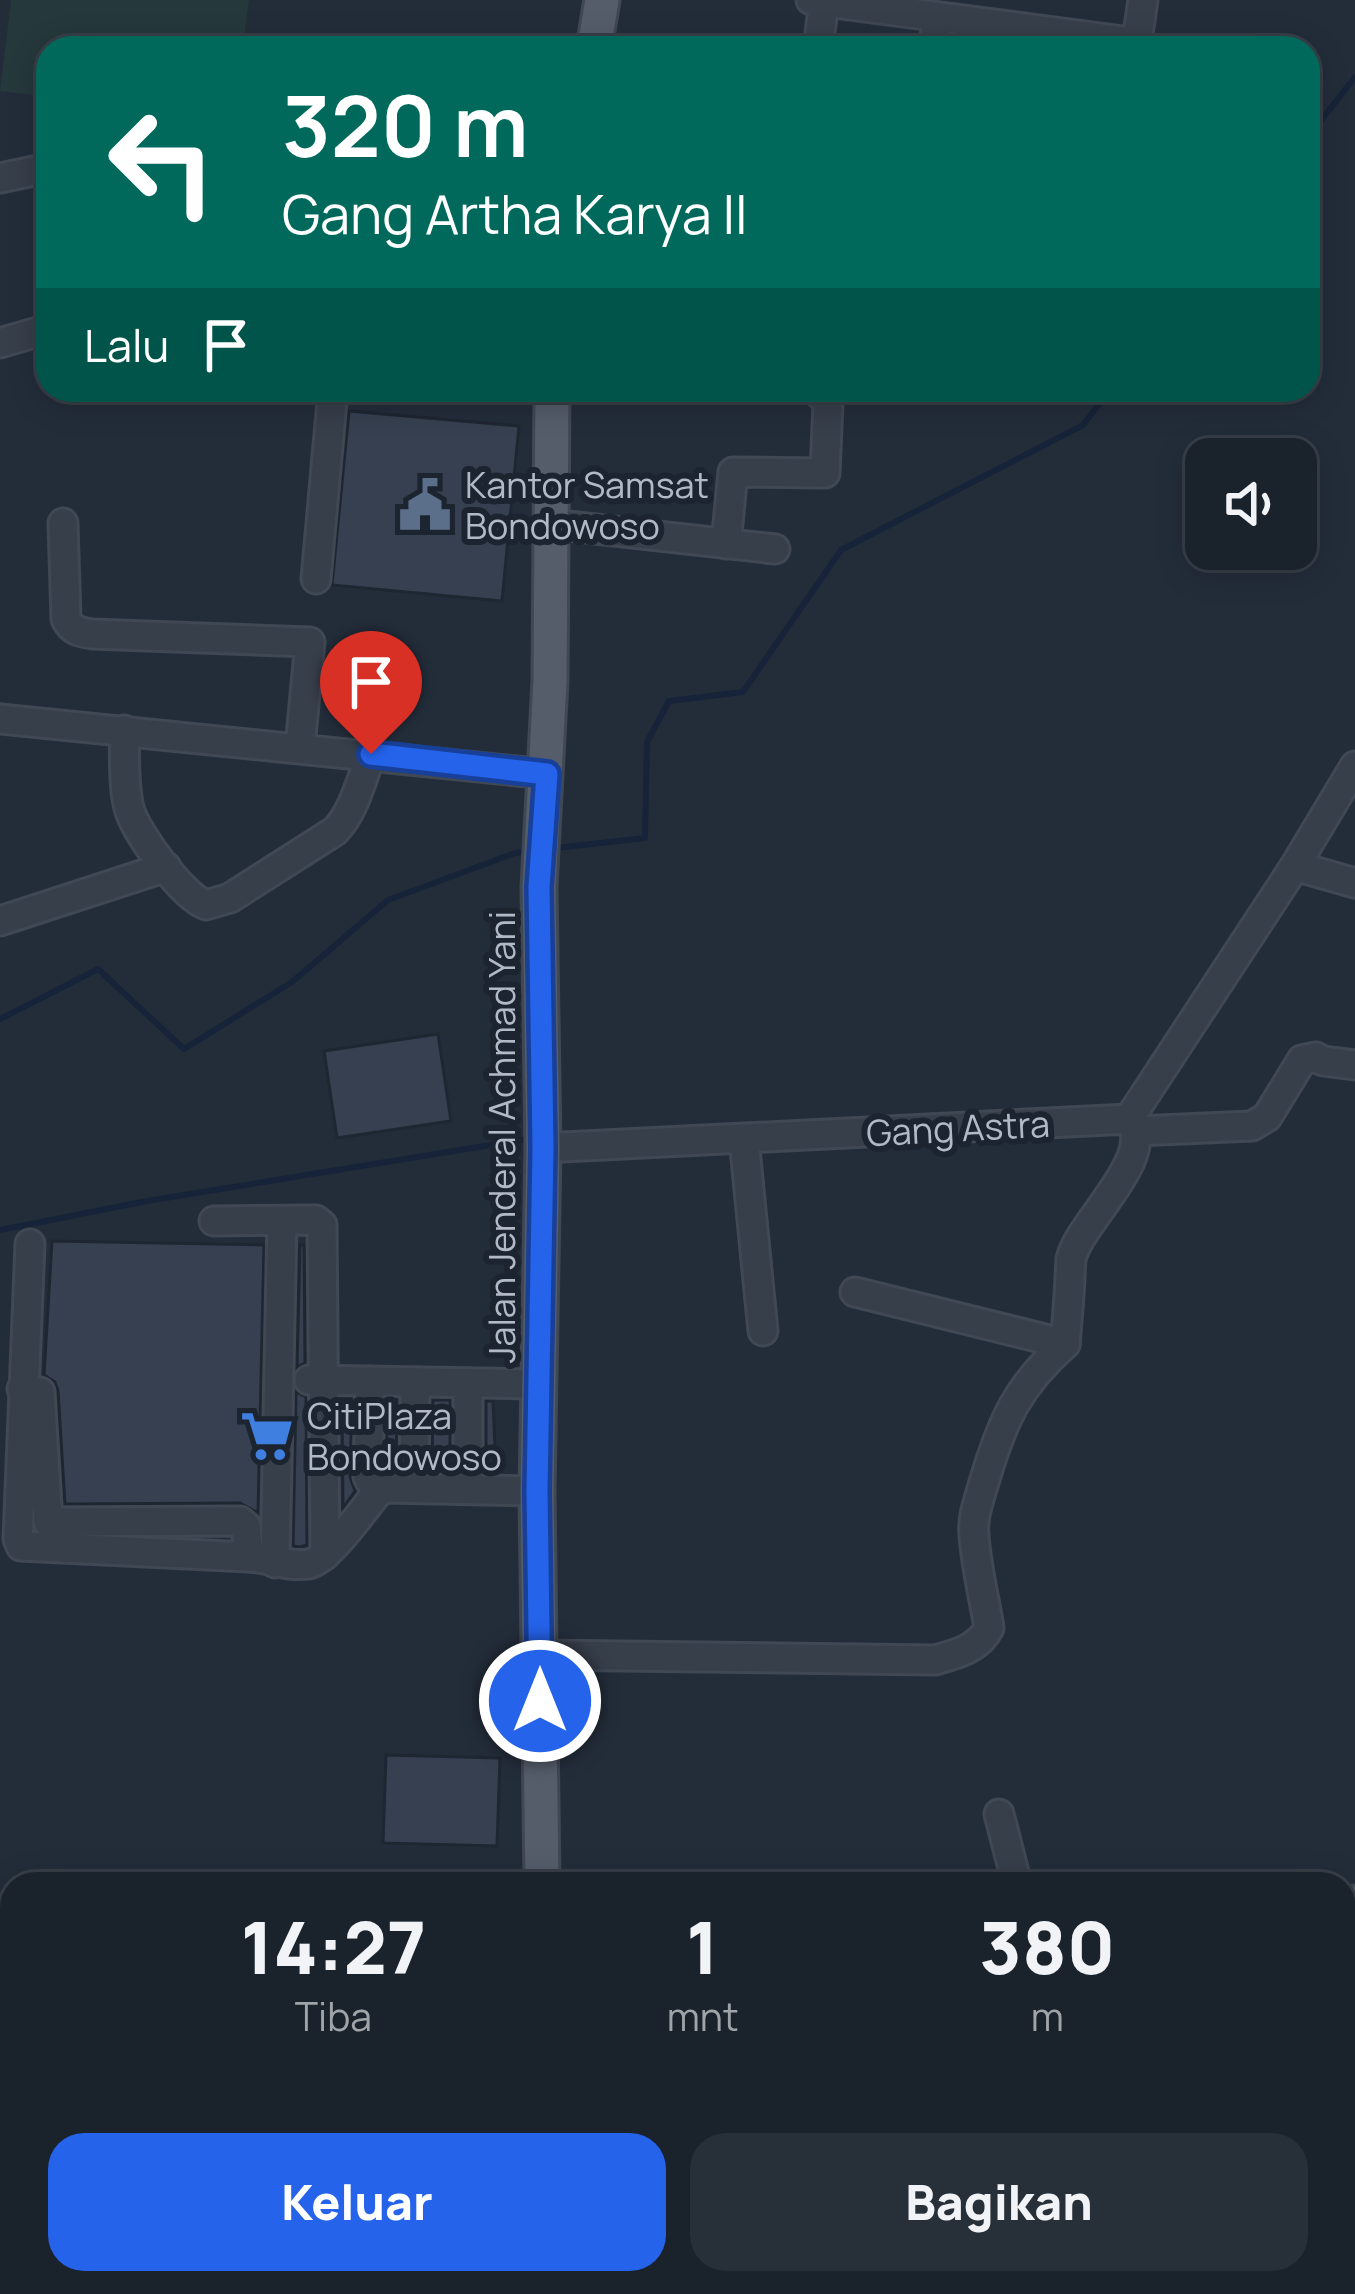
<!DOCTYPE html>
<html lang="id">
<head>
<meta charset="utf-8">
<style>
  :root { --surface:#1a222c; --page:#272f38; --text:#f1f3f6; --muted:#9fa4a9; --line:#383f48; --accent:#2563eb }
  body { margin:0; font-family:Manrope,sans-serif; background:var(--page); color:var(--text); height:100vh; display:flex; flex-direction:column; font-size:45px; white-space:nowrap }
  * { box-sizing:border-box; margin:0 }
  p { font-size:39px; color:var(--muted) }
  .icon { flex:none; width:66px; height:66px; fill:none; stroke:currentColor; stroke-width:2; stroke-linecap:round; stroke-linejoin:round }
  .map { position:relative; flex:1; overflow:hidden }
  .sheet { position:absolute; left:0px; top:1872px; width:1356px; height:423px; display:flex; flex-direction:column; background:var(--surface); border-radius:36px 36px 0 0; box-shadow:0 6px 30px #0003,0 0 0 3px var(--line) }
  .sheet>* { flex:none }
  .guide { position:absolute; left:36px; top:36px; width:1284px; height:366px; border-radius:36px; box-shadow:0 6px 30px #0003,0 0 0 3px var(--line); background:#00695c; color:#fff; overflow:hidden }
  .controls { position:absolute; left:1185px; top:438px; display:grid; gap:24px }
  .controls a { display:grid; place-items:center; width:132px; height:132px; border-radius:24px; background:var(--surface); box-shadow:0 6px 30px #0003,0 0 0 3px var(--line); font-size:60px }
  .pin { position:absolute; display:grid; place-items:center; width:102px; height:102px; color:#fff; margin:-123px -51px; border-radius:50% 50% 50% 0; rotate:-45deg; box-shadow:0 0 12px #0007 }
  .pin .icon { rotate:45deg }
  .me { position:absolute; width:132px; margin:-66px; rotate:0deg; stroke-linejoin:round; filter:drop-shadow(0 0 9px #0008) }
  .turn { display:flex; align-items:center; gap:42px; height:252px; padding:0 48px; font-size:54px }
  .turn .icon { width:156px; height:156px; stroke-width:2.5 }
  .turn b { display:block; font-size:84px; line-height:102px }
  .then { display:flex; align-items:center; height:114px; padding:0 48px; background:#0003; gap:24px; font-size:45px }
  .eta { display:flex; justify-content:space-evenly; align-items:center; height:204px; text-align:center }
  .eta b { font-size:72px; font-weight:800; line-height:84px }
  .primary-button { display:flex; gap:24px; margin-top:auto; padding:24px 48px }
  .primary-button a { flex:1; height:138px; border-radius:36px; background:var(--accent); color:#fff; font-size:48px; font-weight:800; line-height:138px; text-align:center }
  .primary-button a+a { background:var(--page); color:var(--text) }
  .map>svg:first-child { display:block }
  .green { fill:#25383b }
  .lines { fill:none; stroke-linecap:round; stroke-linejoin:round }
  .stream { stroke:#172338; stroke-width:6 }
  .building { fill:#364050; stroke:#1e2632; stroke-width:3 }
  .minor-casing { stroke:#404854; stroke-width:33 }
  .major-casing { stroke:#404854; stroke-width:39 }
  .minor { stroke:#373f4b; stroke-width:27 }
  .major { stroke:#555d6b; stroke-width:33 }
  .route-casing { stroke:#184099; stroke-width:30 }
  .route { stroke:#2563eb; stroke-width:21 }
  .labels { text-anchor:middle; dominant-baseline:central; stroke-width:12; stroke-linejoin:round; paint-order:stroke }
  .poi-label { font-size:36px; fill:#b2b9c6; stroke:#1c2430; text-anchor:start }
  .street-label { font-size:36px; fill:#b2b9c6; stroke:#1c2430 }
</style>
</head>
<body>
<div class="map">
<svg width="1355" height="2294" viewBox="0 0 1355 2294">
  <rect width="100%" height="100%" fill="#232d3a"/>
  <path class="green" d="M11,0H249L243,48H48V97L0,91Z"/>
  <g class="lines">
    <g class="stream">
      <path d="M1308,137L1355,77"/>
      <path d="M555,848L645,838L647,742L669,701L743,692L841,550L1083,425L1110,390"/>
      <path d="M0,1019L98,969L184,1049L292,982L388,900L515,853L530,851"/>
      <path d="M0,1230L147,1201L534,1138"/>
    </g>
  </g>
  <g class="building">
    <path d="M349,411L519,426L502,601L332,585Z"/>
    <path d="M438,1034L451,1121L337,1138L324,1051Z"/>
    <path d="M52,1241L264,1245L258,1513L240,1503L65,1504L58,1391L55,1382L44,1375Z"/>
    <path d="M300,1245H304L305,1363L297,1367Z"/>
    <path d="M296,1392L306,1397L307,1545L300,1547L293,1546Z"/>
    <path d="M342,1399H352L350,1477L355,1491L343,1508Z"/>
    <path d="M388,1399L397,1400L396,1470H386Z"/>
    <path d="M433,1400H450V1471H432Z"/>
    <path d="M486,1401H493L496,1472H486Z"/>
    <path d="M386,1755L500,1758L497,1846L383,1843Z"/>
  </g>
  <g class="lines">
    <g class="minor-casing">
      <g id="minor">
        <path d="M811,0L1138,43"/>
        <path d="M818,48L824,2"/>
        <path d="M934,48L937,17"/>
        <path d="M1136,48L1143,0"/>
        <path d="M0,178L48,168"/>
        <path d="M0,343L48,329"/>
        <path d="M63,523L66,619C72,631 80,632 92,634L310,642L300,747"/>
        <path d="M551,524L775,549"/>
        <path d="M726,544L733,472L825,473L828,403L821,395L822,390"/>
        <path d="M316,579L333,390"/>
        <path d="M0,719L547,774"/>
        <path d="M124,730C125,755 123,784 129,808C135,832 183,897 206,905L230,898L335,831C354,812 361,780 371,755"/>
        <path d="M1295,866L1355,766"/>
        <path d="M0,921L166,867"/>
        <path d="M1129,1119L1295,866L1355,883"/>
        <path d="M1136,1131L1252,1126L1267,1117L1302,1060L1316,1057L1323,1061L1355,1065"/>
        <path d="M744,1139L763,1331"/>
        <path d="M543,1148L1129,1119C1159,1156 1079,1222 1071,1259C1071,1260 1070,1276 1070,1278C1069,1300 1067,1322 1065,1344"/>
        <path d="M214,1221L316,1220L322,1225L325,1555"/>
        <path d="M30,1244L18,1539L21,1546L249,1557C269,1558 288,1567 308,1564C327,1562 364,1509 377,1493L386,1488L537,1491"/>
        <path d="M855,1292L1065,1344"/>
        <path d="M309,1380L540,1384"/>
        <path d="M370,1381L368,1477L377,1493"/>
        <path d="M22,1389L40,1392L48,1522L240,1521L246,1526L249,1557"/>
        <path d="M414,1487L415,1382"/>
        <path d="M468,1489V1383"/>
        <path d="M275,1563L282,1221"/>
        <path d="M540,1655L935,1660C957,1654 978,1649 989,1628C984,1597 976,1566 974,1535C972,1516 980,1497 985,1479C1003,1419 1018,1386 1065,1344"/>
        <path d="M999,1814L1017,1884"/>
        <path d="M154,2283L155,2294"/>
      </g>
    </g>
    <g class="major-casing">
      <g id="major">
        <path d="M594,48L602,0"/>
        <path d="M542,1884L537,1491L543,1148L539,887L550,681L552,390"/>
        <path d="M1344,1905L1355,1903"/>
        <path d="M543,2294V2283"/>
      </g>
    </g>
    <use href="#minor" class="minor"/>
    <use href="#major" class="major"/>
  </g>
  <g class="lines">
    <g class="route-casing">
      <path id="route" d="M371,754L547,774L539,887L543,1148L537,1491L540,1701"/>
    </g>
    <use href="#route" class="route"/>
  </g>
  <defs>
    <g id="civic-bare" transform="scale(4.14)"><path d="M-.6-6.5H3V-4.5H.6V-3L4-1V1h2V6H-6V1h2V-1L-.6-3ZM-1.2 2.5V6h2.4V2.5Z" fill="#5c6f8a" stroke="#1c2430" stroke-width="2.5" paint-order="stroke"/></g>
    <g id="supermarket-bare" transform="scale(4.14)"><path d="M-6-5.5h2.5l.6 2H6L4.5 2H-2.5L-4.4-4H-6ZM-1.5 3.2a1.3 1.3 0 1 0 .1 0ZM3 3.2a1.3 1.3 0 1 0 .1 0Z" fill="#3f7fe0" stroke="#1c2430" stroke-width="2.5" paint-order="stroke"/></g>
  </defs>
  <g fill-rule="evenodd">
    <use href="#civic-bare" x="425" y="505"/>
    <use href="#supermarket-bare" x="267" y="1436"/>
  </g>
  <g class="labels">
    <g class="poi-label">
      <text x="465" y="484">Kantor Samsat<tspan x="465" dy="41">Bondowoso</tspan></text>
      <text x="307" y="1415">CitiPlaza<tspan x="307" dy="41">Bondowoso</tspan></text>
    </g>
    <g class="street-label">
      <text transform="translate(958 1128) rotate(-3)">Gang Astra</text>
      <text transform="translate(501 1137) rotate(-90)">Jalan Jenderal Achmad Yani</text>
    </g>
  </g>
</svg>
<div class="controls">
<a><svg class="icon" aria-label="sound" viewBox="0 0 24 24"><path d="M4 9h4l5-4v14l-5-4H4zM17 9q2 3 0 6"/></svg></a>
</div>
<div class="pin" style="left:371px;top:754px;background:#d93025"><svg class="icon" aria-label="arrive" viewBox="0 0 24 24"><path d="M6 21V4h12l-3 4 3 4H6"/></svg></div>
<svg class="me" style="left:540px;top:1701px" viewBox="-20 -20 40 40"><circle r="17" fill="#2563eb" stroke="#fff" stroke-width="3"/><path d="M0-11L8 9 0 5-8 9z" fill="#fff"/></svg>
<div class="guide">
<div class="turn"><svg class="icon" aria-label="left" viewBox="0 0 24 24"><path d="M17 20v-9H6M10 6l-5 5 5 5"/></svg><div><b>320 m</b>Gang Artha Karya II</div></div>
<div class="then">Lalu<svg class="icon" aria-label="arrive" viewBox="0 0 24 24"><path d="M6 21V4h12l-3 4 3 4H6"/></svg></div>
</div>
<section class="sheet">
<div class="eta">
<div><b>14:27</b><p>Tiba</p></div>
<div><b>1</b><p>mnt</p></div>
<div><b>380</b><p>m</p></div>
</div>
<div class="primary-button"><a>Keluar</a><a>Bagikan</a></div>
</section>
</div>
</body>
</html>
